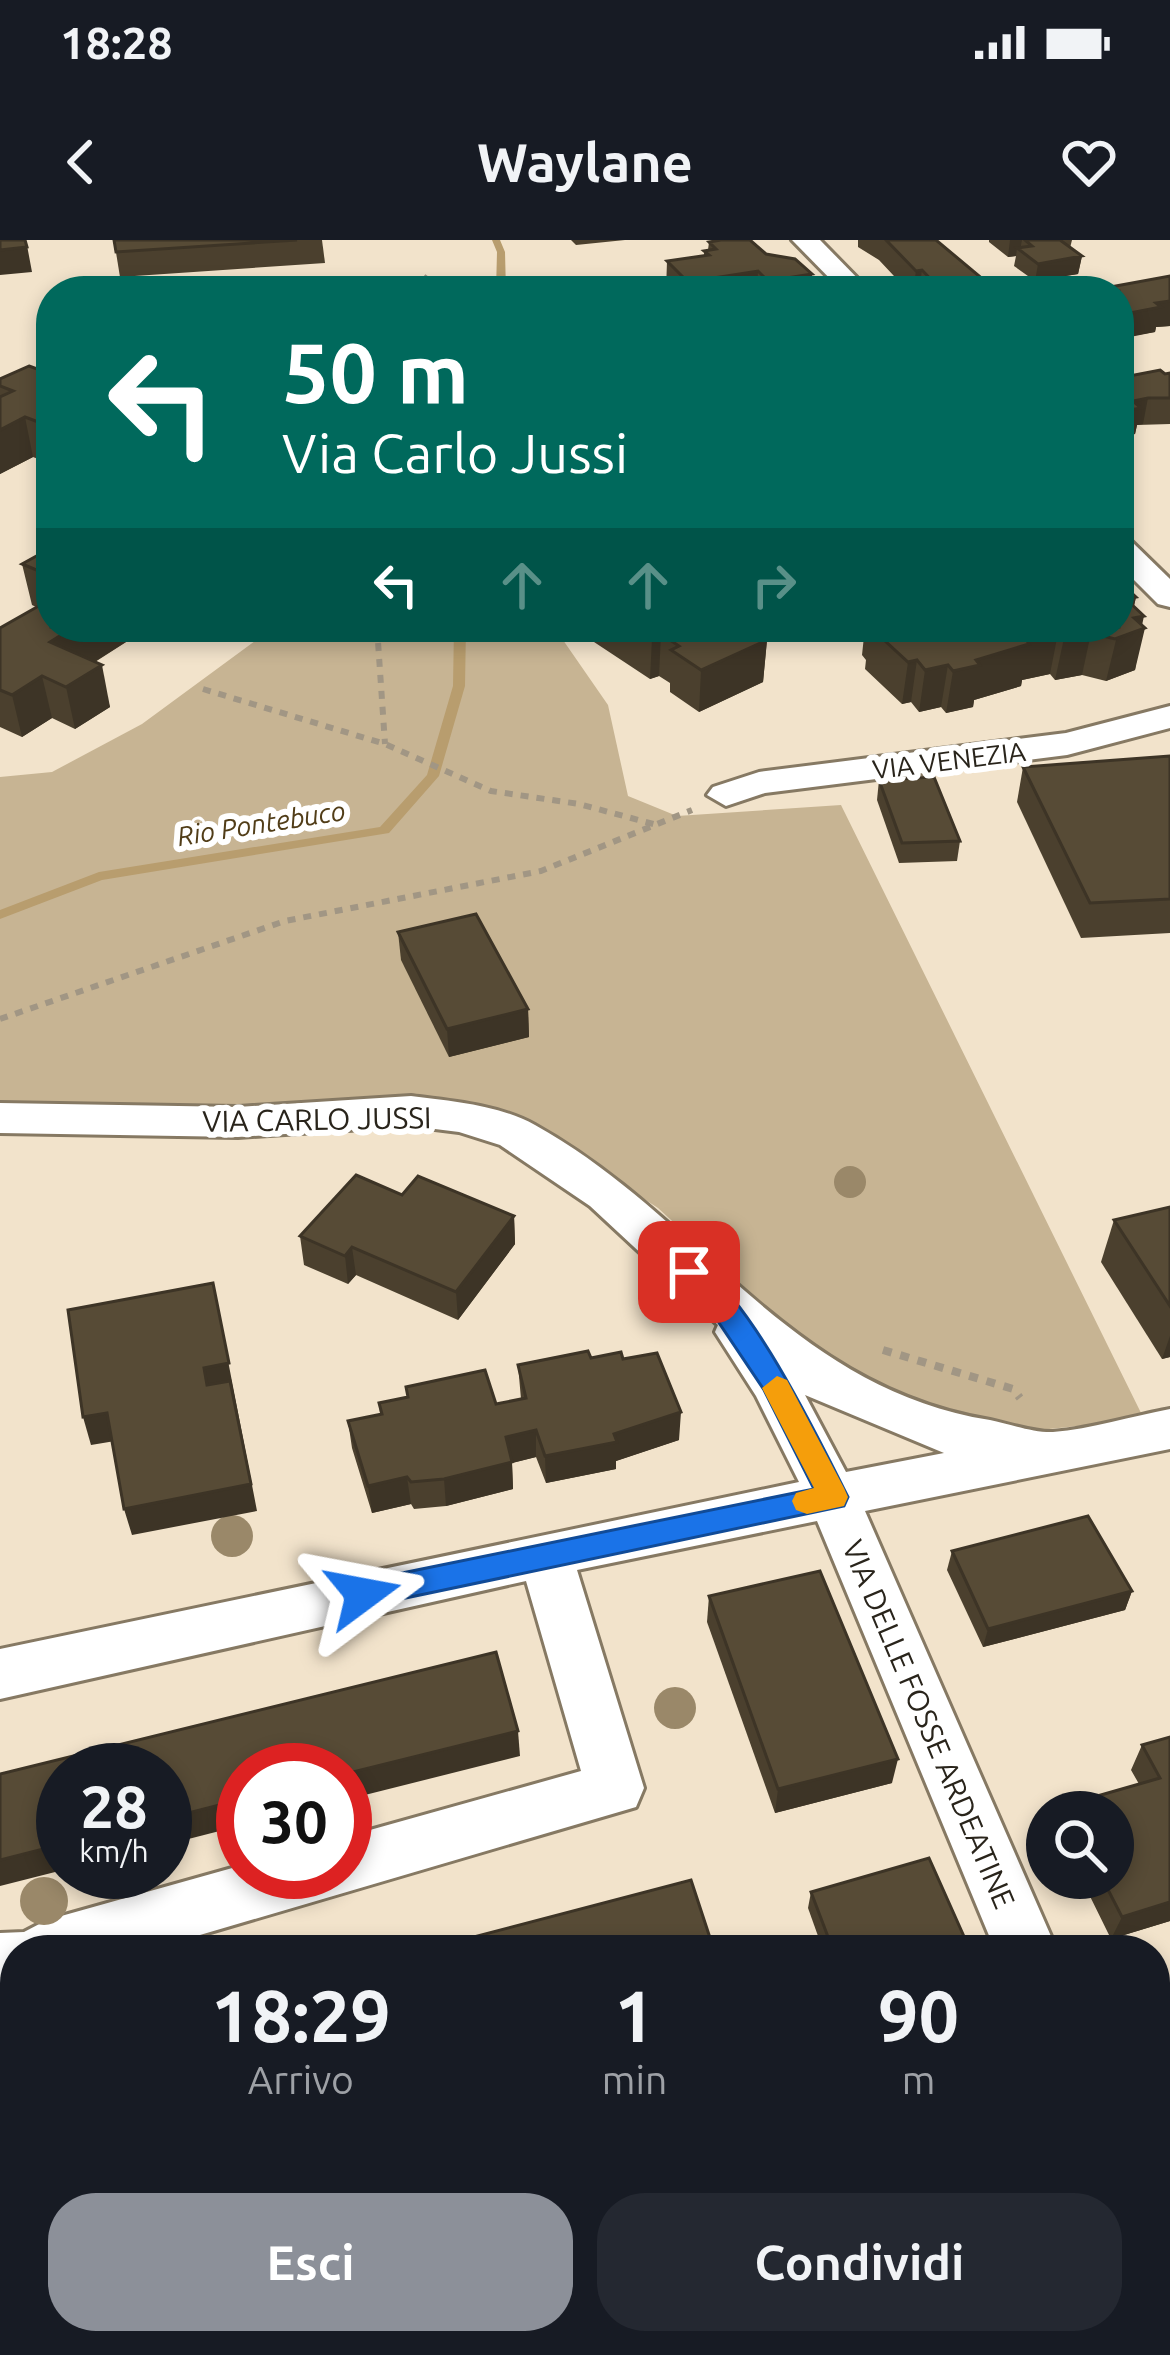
<!DOCTYPE html>
<html lang="it">
<head>
<meta charset="utf-8">
<style>
  :root { --surface:#171b24; --page:#242831; --text:#f1f3f6; --muted:#9ea1a6; --accent:#8c9099 }
  body { margin:0; font-family:Ubuntu,sans-serif; background:var(--page); color:var(--text); height:100vh; display:flex; flex-direction:column; font-size:45px; white-space:nowrap }
  * { box-sizing:border-box; margin:0 }
  p { font-size:39px; color:var(--muted) }
  .icon { flex:none; width:66px; height:66px; fill:none; stroke:currentColor; stroke-width:2; stroke-linecap:round; stroke-linejoin:round }
  .map { position:relative; flex:1; overflow:hidden }
  .side { position:absolute; left:0px; top:1695px; width:1170px; height:420px; display:flex; flex-direction:column; background:var(--surface); border-radius:48px 48px 0 0; box-shadow:0 6px 18px #0003 }
  .side>* { flex:none }
  .hud { position:absolute; left:36px; top:36px; width:1098px; height:366px; border-radius:48px; box-shadow:0 6px 18px #0003; background:#00695c; color:#fff; overflow:hidden }
  .buttons { position:absolute; left:1026px; top:1551px; display:grid; gap:24px }
  .buttons a { display:grid; place-items:center; width:108px; height:108px; border-radius:50%; background:var(--surface); box-shadow:0 6px 18px #0003; font-size:60px }
  .speed { position:absolute; left:36px; top:1503px; display:flex; gap:24px; font-size:60px; font-weight:700; text-align:center }
  .speed>* { display:grid; place-content:center; width:156px; height:156px; border-radius:50%; background:var(--surface); box-shadow:0 6px 18px #0003; line-height:1 }
  .speed small { font-size:30px; font-weight:400 }
  .speed .limit { border:18px solid #d22; background:#fff; color:#111 }
  .pin { position:absolute; display:grid; place-items:center; width:102px; height:102px; color:#fff; margin:-51px; border-radius:24px; box-shadow:0 6px 18px #0006 }
  .me { position:absolute; width:132px; margin:-66px; rotate:77deg; stroke-linejoin:round; filter:drop-shadow(0 0 9px #0008) }
  .turn { display:flex; align-items:center; gap:42px; height:252px; padding:0 48px; font-size:54px }
  .turn .icon { width:156px; height:156px; stroke-width:2.5 }
  .turn b { display:block; font-size:84px; line-height:102px }
  .lanes { display:flex; align-items:center; height:114px; padding:0 48px; background:#0003; justify-content:center; gap:60px; direction:ltr }
  .lanes .off { opacity:.35 }
  .eta { display:flex; justify-content:space-evenly; align-items:center; height:204px; text-align:center }
  .eta b { font-size:72px; font-weight:700; line-height:84px }
  .primary-button { display:flex; gap:24px; margin-top:auto; padding:24px 48px }
  .primary-button a { flex:1; height:138px; border-radius:48px; background:var(--accent); color:#fff; font-size:48px; font-weight:700; line-height:138px; text-align:center }
  .primary-button a+a { background:var(--page); color:var(--text) }
  .status { display:flex; justify-content:space-between; align-items:center; height:84px; padding:0 60px; background:var(--surface); direction:ltr }
  .status svg { height:33px; fill:currentColor }
  header { display:flex; justify-content:space-between; align-items:center; height:156px; padding:0 48px; background:var(--surface); font-size:54px; font-weight:700 }
  .map>svg:first-child { display:block }
  .green { fill:#c7b493 }
  .lines { fill:none; stroke-linecap:round; stroke-linejoin:round }
  .stream { fill:#b89d6e; fill-rule:evenodd }
  .minor-casing { stroke:#867963; stroke-width:6 }
  .path-far2 { stroke:#a19684; stroke-width:4.5; stroke-dasharray:6 6; stroke-linecap:butt }
  .path-far1 { stroke:#a19684; stroke-width:6; stroke-dasharray:8 8; stroke-linecap:butt }
  .path { stroke:#a19684; stroke-width:8; stroke-dasharray:9 9; stroke-linecap:butt }
  .minor { fill:#fff; fill-rule:evenodd }
  .tree { fill:#9a8869 }
  .wall { fill:#4b402e }
  .shaded-wall { fill:#3d3426 }
  .building { fill:#574b36; stroke:#3d3426; stroke-width:3 }
  .route { fill:#1a73e8; stroke:#114b97; stroke-width:3 }
  .slow { fill:#f59e0b }
  .labels { text-anchor:middle; dominant-baseline:central; stroke-width:12; stroke-linejoin:round; paint-order:stroke }
  .far-street-label { font-size:27px; fill:#29241b; stroke:#fff }
  .far-water-label { font-size:27px; font-style:italic; fill:#513d18; stroke:#fff }
  .street-label { font-size:30px; fill:#29241b; stroke:#fff }
</style>
</head>
<body>
<div class="status"><b>18:28</b><svg viewBox="0 0 49 12"><path d="M0 12V9h3v3zM5 12V6h3v6zM10 12V3h3v9zM15 12V0h3v12zM26 1h20v11H26zM47 4h2v5h-2z"/></svg></div>
<header><svg class="icon" aria-label="back" viewBox="0 0 24 24"><path d="M15 5l-7 7 7 7"/></svg>Waylane<svg class="icon" aria-label="heart" viewBox="0 0 24 24"><path d="M12 20l-8-8c-3-5 5-10 8-4 3-6 11-1 8 4z"/></svg></header>
<div class="map">
<svg width="1170" height="2115" viewBox="0 0 1170 2115">
  <rect width="100%" height="100%" fill="#f2e3cb"/>
  <path class="green" d="M274,387H554L608,465L628,556L677,576L841,565L1144,1179L974,1197L879,1156L774,1075L658,968L576,915L397,862L0,867V537L52,532L142,484Z"/>
  <g class="lines">
    <g class="stream">
      <path d="M492,0H500L505,12L506,51H496L497,12Z"/>
      <path d="M454,387H466L465,446L439,536L389,593L102,640L0,679V670L99,632L380,587L427,535L453,446Z"/>
    </g>
    <g class="minor-casing">
      <g id="minor">
        <path d="M792,0H820L870,51H842Z"/>
        <path d="M1119,297L1130,300L1170,339V367L1158,364L1119,325Z"/>
        <path d="M1170,466V488L1067,515L765,553L726,566L707,555L713,547L759,532L1066,493Z"/>
        <path d="M411,856C451,861 499,865 535,885C701,977 788,1147 990,1180C1009,1184 1035,1193 1053,1192C1091,1189 1132,1176 1170,1169V1209L865,1271L1057,1710H995L817,1281L577,1330L644,1548L636,1567L149,1710H15V1749L0,1753V1693L24,1692L47,1680L243,1625V1632H345V1597L581,1531L526,1341L0,1459V1409L799,1242L756,1156L715,1092L718,1085L590,966L500,905L459,892L411,886L238,897L0,893V863L238,867ZM805,1155L944,1213L846,1232Z"/>
        <path d="M1170,1764V1828L1155,1833V1769Z"/>
        <path d="M1155,1972L1170,1978V2074L1155,2068Z"/>
        <path d="M36,2100H152L146,2115H30Z"/>
      </g>
    </g>
    <path class="path-far2" d="M424,36L445,51"/>
    <g class="path-far1">
      <path d="M377,387L385,504"/>
      <path d="M203,449L385,504L491,551L579,564L657,585"/>
      <path d="M0,779L285,681L541,631L692,570"/>
    </g>
    <path class="path" d="M883,1110L1013,1149L1020,1158"/>
    <use href="#minor" class="minor"/>
  </g>
  <g class="tree">
    <circle cx="850" cy="942" r="16"/>
    <circle cx="232" cy="1296" r="21"/>
    <circle cx="675" cy="1468" r="21"/>
    <circle cx="44" cy="1661" r="24"/>
  </g>
  <g class="wall">
    <path d="M114,0H322L325,23L120,37Z"/>
    <path d="M571,0H625L576,5Z"/>
    <path d="M858,0H936L997,51H908L879,20L858,7Z"/>
    <path d="M989,0H1072L1070,8L1082,16L1078,34L1035,41L1014,26L1016,16L1008,17L989,2Z"/>
    <path d="M709,2L766,14L812,34L810,51H666L667,21L704,16V11L708,10Z"/>
    <path d="M1170,36V86L1156,87L1155,92L1119,98V51Z"/>
    <path d="M1170,133V184L1137,185L1135,194L1119,197V138Z"/>
    <path d="M51,134V224L33,217L0,234V139Z"/>
    <path d="M51,308V387H174L163,394L148,388L95,422L110,467L75,489L52,478L22,497L0,487V388L36,367L32,365L22,324Z"/>
    <path d="M1136,357L1134,366L1142,385L1135,430L1106,441L1082,435L1055,440L1050,434L1022,440L1021,446L974,460L973,467L946,473L941,467L919,472L911,462L902,464L865,429L866,420L862,415L865,387H1119Z"/>
    <path d="M580,387H746L767,400L763,442L699,472L670,452V443L659,436L650,439L591,400V392Z"/>
    <path d="M1170,516V693L1081,698L1017,562L1023,527Z"/>
    <path d="M879,540L960,601L957,621L899,623L877,560Z"/>
    <path d="M398,692L528,769L529,797L449,817L401,720Z"/>
    <path d="M402,955L514,976L515,1004L458,1080L356,1035L348,1044L304,1025L300,996Z"/>
    <path d="M1170,967V1117L1162,1119L1101,1022L1114,980Z"/>
    <path d="M591,1118L623,1119L679,1200L616,1221V1229L546,1243L536,1217L512,1223L513,1249L446,1266L414,1269L411,1264L372,1273L352,1208L348,1181L380,1174L379,1163L407,1157L496,1164L521,1159L518,1125Z"/>
    <path d="M952,1311L1132,1351L1125,1370L983,1407L947,1330Z"/>
    <path d="M709,1356L892,1543L775,1573L707,1382Z"/>
    <path d="M1170,1497V1681L1111,1699L1081,1638H1113V1572H1063L1066,1565L1139,1544L1131,1530L1142,1505Z"/>
    <path d="M811,1652L970,1710H823L808,1668Z"/>
    <path d="M660,2100H802L807,2115H664Z"/>
    <path d="M935,2100H1101L1107,2115H940Z"/>
  </g>
  <g class="shaded-wall">
    <path d="M26,0L32,32L0,35V10Z"/>
    <path d="M1010,0H1022L1020,10L1017,8L1016,16L1008,17Z"/>
    <path d="M1082,16L1078,34L1035,41L1038,24Z"/>
    <path d="M922,30L919,51H913L916,31Z"/>
    <path d="M758,31L757,51H688V42Z"/>
    <path d="M812,34L810,51H768V41Z"/>
    <path d="M1170,61V86L1156,87L1155,92L1120,99L1125,74L1156,63Z"/>
    <path d="M1148,158L1143,184L1137,185L1135,194L1119,197V172L1133,161Z"/>
    <path d="M25,177L33,217L0,234V190Z"/>
    <path d="M51,183V211L46,185Z"/>
    <path d="M1136,357L1127,395L1134,378L1144,376L1141,390L1145,388L1135,430L1106,441L1126,359Z"/>
    <path d="M74,387H148V388L59,444L50,402Z"/>
    <path d="M161,387H174L163,394Z"/>
    <path d="M1058,393L1050,434L1022,440L1021,446L974,460L973,467L946,473L953,431L1026,399Z"/>
    <path d="M1091,393L1082,435L1055,440L1064,398Z"/>
    <path d="M661,394L659,436L650,439L652,398Z"/>
    <path d="M767,400L763,442L699,472L701,430Z"/>
    <path d="M917,420L911,462L902,464L908,422Z"/>
    <path d="M102,425L110,467L75,489L66,447Z"/>
    <path d="M948,425L941,467L919,472L925,430Z"/>
    <path d="M42,436L52,478L22,497L12,455Z"/>
    <path d="M528,769L529,797L449,817L447,789Z"/>
    <path d="M514,976L515,1004L458,1080L456,1052Z"/>
    <path d="M352,1007L356,1035L348,1044L345,1016Z"/>
    <path d="M213,1043L257,1271L132,1295L124,1269L210,1156L204,1128Z"/>
    <path d="M1170,1096V1117L1162,1119Z"/>
    <path d="M681,1172L679,1200L616,1221V1229L546,1243L545,1216Z"/>
    <path d="M107,1173L115,1201L91,1205L83,1177Z"/>
    <path d="M536,1190V1217L512,1223L513,1249L446,1266L444,1239L506,1197Z"/>
    <path d="M407,1237L411,1264L372,1273L368,1246Z"/>
    <path d="M1132,1351L1125,1370L983,1407L988,1389Z"/>
    <path d="M518,1491L520,1516L345,1560V1534Z"/>
    <path d="M898,1519L892,1543L775,1573L778,1549Z"/>
    <path d="M243,1559V1585L165,1605V1579Z"/>
    <path d="M63,1604V1630L0,1646V1620Z"/>
    <path d="M1170,1662V1681L1111,1699L1122,1677Z"/>
    <path d="M15,1924V1946L0,1950V1928Z"/>
  </g>
  <g class="building">
    <path d="M0,0H25L27,7L0,10Z"/>
    <path d="M114,0H297L116,12Z"/>
    <path d="M721,0H750L766,14L795,19L812,34L768,41L758,31L688,42L667,21L709,15L704,11L716,9L709,2Z"/>
    <path d="M886,0H936L997,51H942L922,30L916,31Z"/>
    <path d="M1025,0H1060L1082,16L1038,24L1017,8L1032,6Z"/>
    <path d="M1170,36V61L1156,63L1161,67L1125,74L1119,69V51L1094,50Z"/>
    <path d="M29,126L51,134V183L46,185L25,177L0,190V157L13,151L0,146V139Z"/>
    <path d="M1160,130L1165,134L1170,133V158H1148L1133,161L1141,168L1119,172V138Z"/>
    <path d="M51,308V336L22,324Z"/>
    <path d="M1119,341L1136,357L1126,359L1144,376L1134,378L1145,388L1115,399L1091,393L1064,398L1058,393L1026,399L1029,404L976,420L980,425L953,431L948,425L925,430L917,420L908,422L870,387H1119Z"/>
    <path d="M51,359V387H74L50,402L102,425L66,447L42,436L12,455L0,450V388Z"/>
    <path d="M635,387H746L767,400L701,430L671,410L679,406L661,394L652,398Z"/>
    <path d="M1170,516V659L1090,663L1023,527Z"/>
    <path d="M934,537L960,601L902,603L879,540Z"/>
    <path d="M476,674L528,769L447,789L398,692Z"/>
    <path d="M356,935L402,955L418,936L514,976L456,1052L352,1007L345,1016L300,996Z"/>
    <path d="M1170,967V1066L1114,980Z"/>
    <path d="M213,1043L229,1123L204,1128L207,1145L230,1141L251,1244L124,1269L107,1173L83,1177L68,1070Z"/>
    <path d="M588,1111L591,1118L621,1112L623,1119L657,1113L681,1172L614,1194L617,1202L545,1216L536,1190L506,1197L512,1222L444,1239L411,1242L407,1237L368,1246L348,1181L382,1174L379,1163L408,1157L406,1147L485,1130L496,1164L526,1158L518,1125Z"/>
    <path d="M1088,1276L1132,1351L988,1389L952,1311Z"/>
    <path d="M820,1331L898,1519L778,1549L709,1356Z"/>
    <path d="M496,1412L518,1491L345,1534V1530H243V1559L165,1579V1530H63V1604L0,1620V1534Z"/>
    <path d="M1170,1497V1662L1122,1677L1102,1638H1113V1572H1070L1066,1565L1160,1538L1142,1505Z"/>
    <path d="M929,1618L970,1710H833L811,1652Z"/>
    <path d="M691,1640L714,1710H424Z"/>
    <path d="M15,1808V1924L0,1928V1812Z"/>
    <path d="M427,2100H540L544,2115H395L394,2110Z"/>
    <path d="M666,2100H802L807,2115H671Z"/>
    <path d="M949,2100H1101L1107,2115H955Z"/>
  </g>
  <path class="route" d="M689,1022C742,1038 822,1206 848,1257L844,1266L363,1367L352,1363L348,1354L363,1341L814,1249L764,1150L707,1065L676,1032Z"/>
  <path class="slow" d="M777,1136L787,1140L844,1248L848,1257L844,1266L807,1274L796,1270L792,1261L796,1253L814,1248L762,1148Z"/>
  <g class="labels">
    <g class="far-street-label">
      <text transform="translate(949 520) rotate(-7)">VIA VENEZIA</text>
    </g>
    <g class="far-water-label">
      <text transform="translate(261 583) rotate(-9)">Rio Pontebuco</text>
    </g>
    <g class="street-label">
      <text transform="translate(317 879) rotate(-1)">VIA CARLO JUSSI</text>
      <text transform="translate(929 1484) rotate(67)">VIA DELLE FOSSE ARDEATINE</text>
    </g>
  </g>
</svg>
<div class="buttons">
<a><svg class="icon" aria-label="search" viewBox="0 0 24 24"><circle cx="10" cy="10" r="6"/><path d="M15 15l6 6"/></svg></a>
</div>
<div class="speed"><div>28<small>km/h</small></div><div class="limit">30</div></div>
<div class="pin" style="left:689px;top:1032px;background:#d93025"><svg class="icon" aria-label="arrive" viewBox="0 0 24 24"><path d="M6 21V4h12l-3 4 3 4H6"/></svg></div>
<svg class="me" style="left:363px;top:1354px" viewBox="-20 -20 40 40"><path d="M0-17L14 15 0 8-14 15z" fill="#1a73e8" stroke="#fff" stroke-width="4"/></svg>
<div class="hud">
<div class="turn"><svg class="icon" aria-label="left" viewBox="0 0 24 24"><path d="M17 20v-9H6M10 6l-5 5 5 5"/></svg><div><b>50 m</b>Via Carlo Jussi</div></div>
<div class="lanes"><svg class="icon" aria-label="left" viewBox="0 0 24 24"><path d="M17 20v-9H6M10 6l-5 5 5 5"/></svg><svg class="icon off" aria-label="ahead" viewBox="0 0 24 24"><path d="M12 20V5M6 11l6-6 6 6"/></svg><svg class="icon off" aria-label="ahead" viewBox="0 0 24 24"><path d="M12 20V5M6 11l6-6 6 6"/></svg><svg class="icon off" aria-label="right" viewBox="0 0 24 24"><path d="M7 20v-9h11M14 6l5 5-5 5"/></svg></div>
</div>
<section class="side">
<div class="eta">
<div><b>18:29</b><p>Arrivo</p></div>
<div><b>1</b><p>min</p></div>
<div><b>90</b><p>m</p></div>
</div>
<div class="primary-button"><a>Esci</a><a>Condividi</a></div>
</section>
</div>
</body>
</html>
